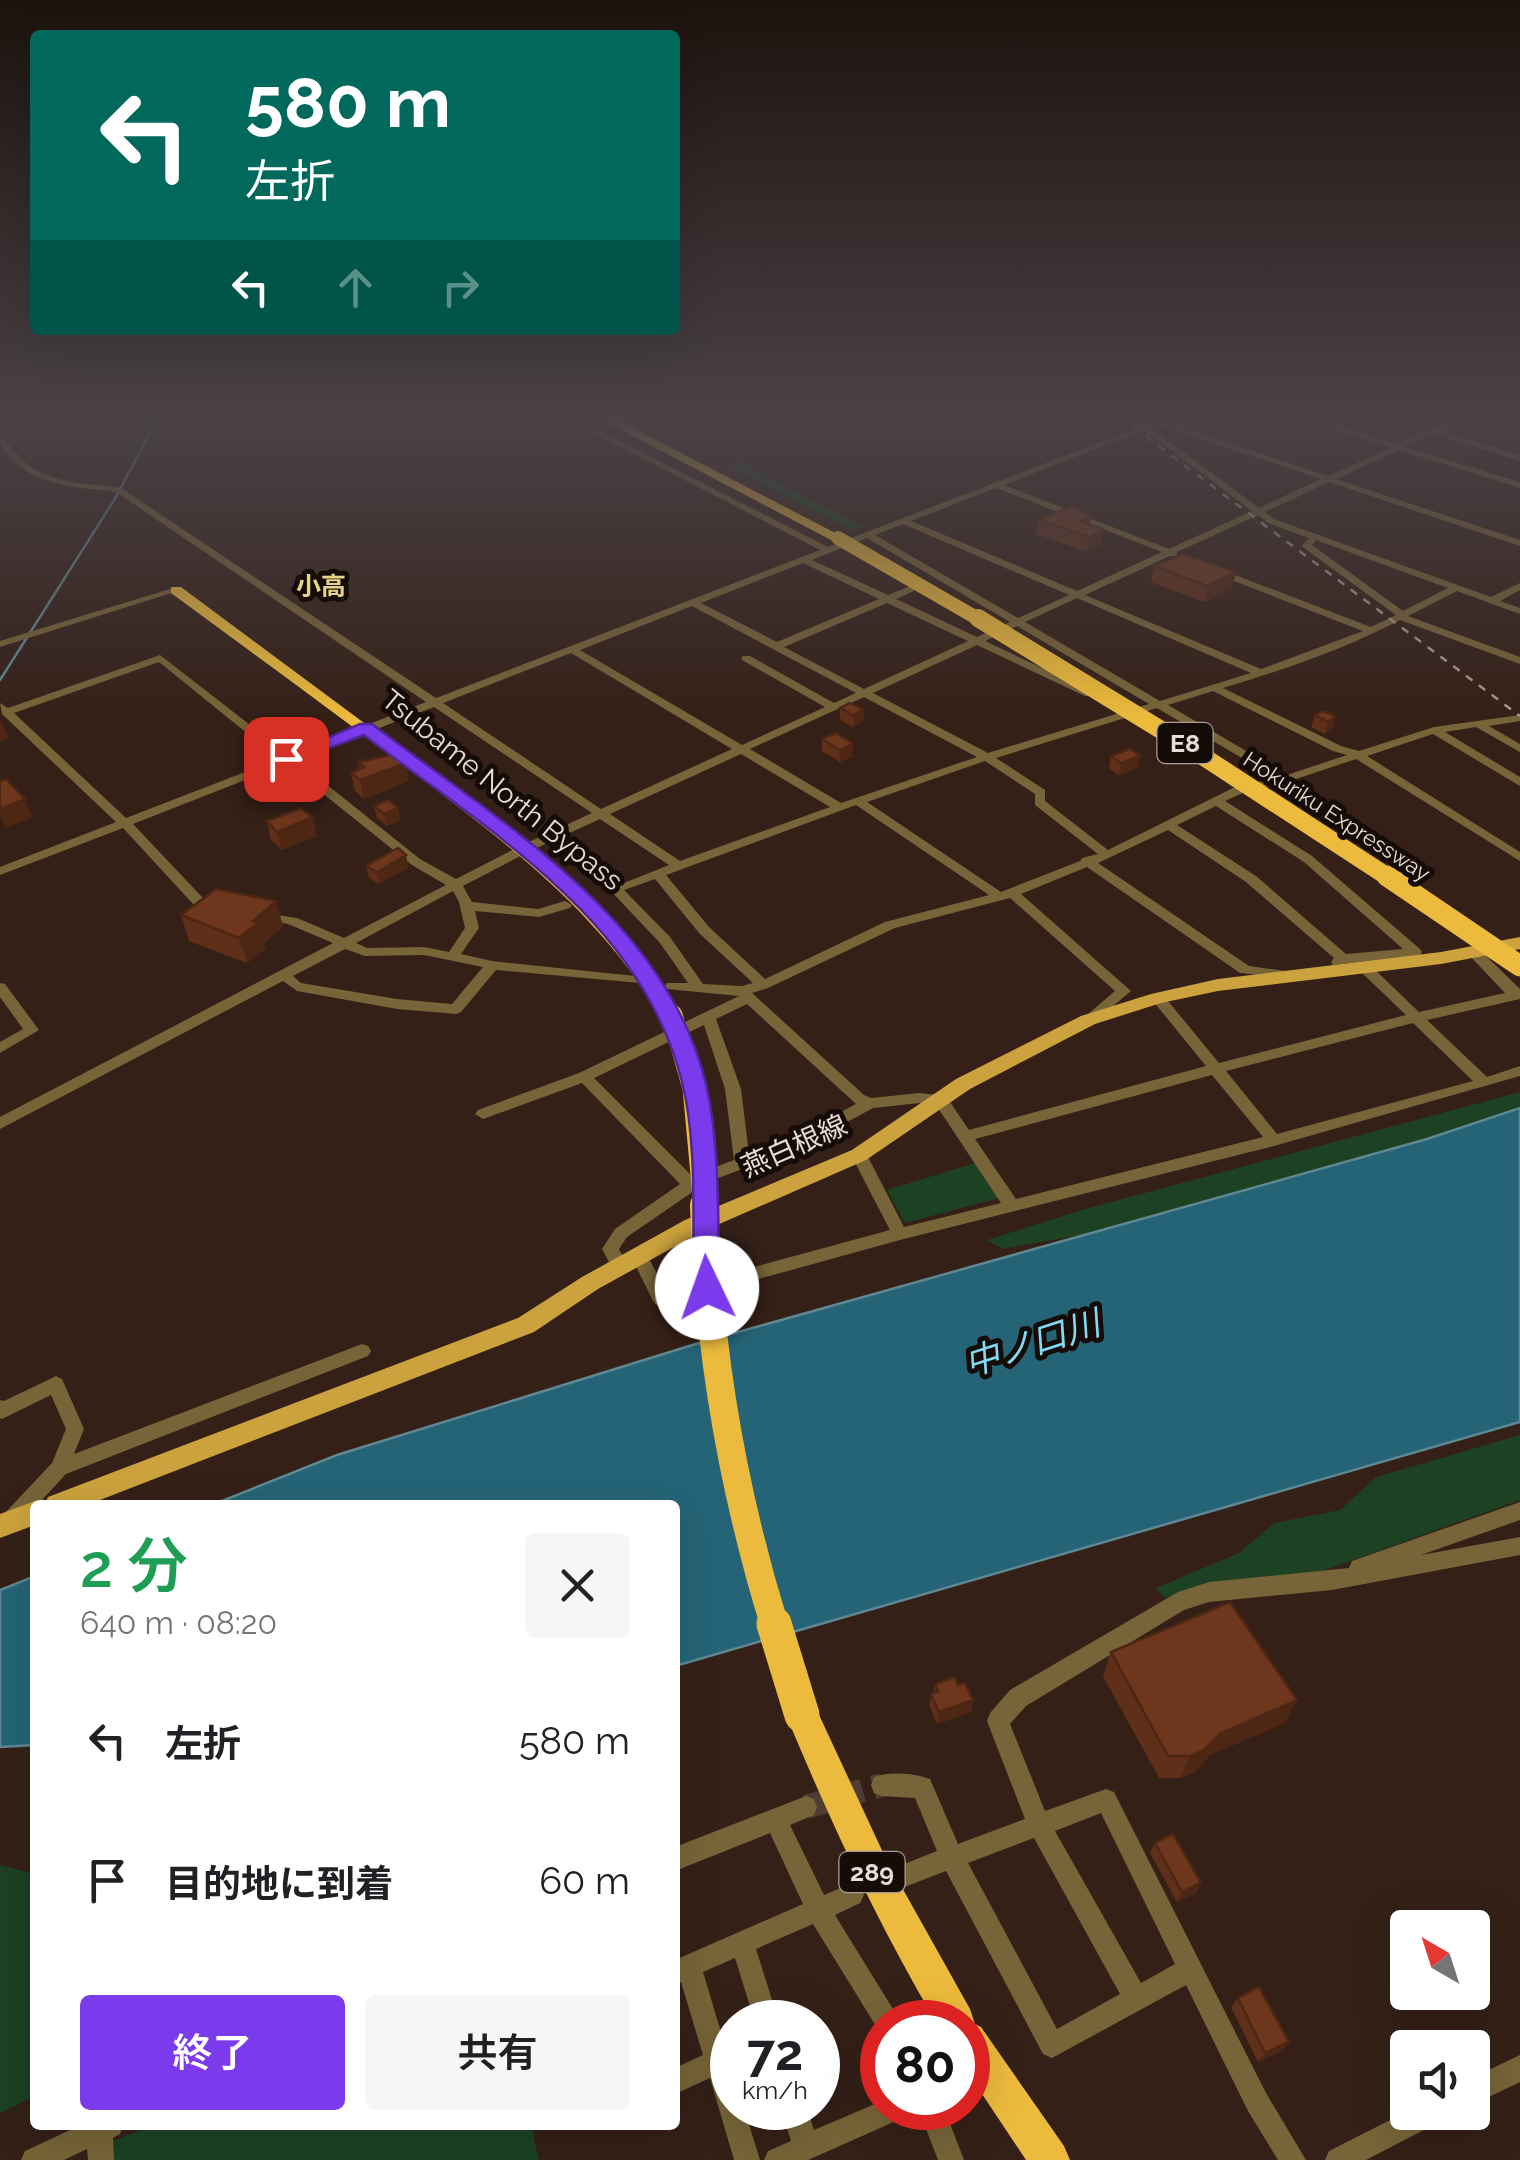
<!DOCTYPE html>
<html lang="ja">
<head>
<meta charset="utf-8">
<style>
  :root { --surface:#fff; --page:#f6f6f6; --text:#202124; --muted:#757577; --accent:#7c3aed }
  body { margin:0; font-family:Raleway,"Noto Sans JP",sans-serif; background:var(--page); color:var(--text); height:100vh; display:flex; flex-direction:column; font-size:38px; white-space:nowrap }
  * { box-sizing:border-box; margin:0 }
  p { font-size:32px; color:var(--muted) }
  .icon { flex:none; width:55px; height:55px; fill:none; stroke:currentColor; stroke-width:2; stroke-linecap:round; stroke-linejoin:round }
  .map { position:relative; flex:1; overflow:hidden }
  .sheet { position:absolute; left:30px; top:1500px; width:650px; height:630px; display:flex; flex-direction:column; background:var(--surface); border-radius:10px; box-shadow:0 10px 40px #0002 }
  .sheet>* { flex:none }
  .guide { position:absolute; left:30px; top:30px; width:650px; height:305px; border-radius:10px; box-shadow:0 10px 40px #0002; background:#00695c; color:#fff; overflow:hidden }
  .needle { width:65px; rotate:321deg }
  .fabs { position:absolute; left:1390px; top:1910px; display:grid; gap:20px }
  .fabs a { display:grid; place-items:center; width:100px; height:100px; border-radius:10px; background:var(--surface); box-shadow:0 10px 40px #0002; font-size:50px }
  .speed { position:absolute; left:710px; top:2000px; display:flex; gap:20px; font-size:50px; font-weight:700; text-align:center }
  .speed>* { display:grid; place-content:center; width:130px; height:130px; border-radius:50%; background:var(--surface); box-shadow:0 10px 40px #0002; line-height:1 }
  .speed small { font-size:25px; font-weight:400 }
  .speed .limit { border:15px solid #d22; background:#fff; color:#111 }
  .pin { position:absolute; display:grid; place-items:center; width:85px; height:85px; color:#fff; margin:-42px; border-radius:20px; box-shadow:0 5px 15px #0006 }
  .me { position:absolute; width:110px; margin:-55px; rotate:357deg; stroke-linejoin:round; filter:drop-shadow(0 0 8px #0008) }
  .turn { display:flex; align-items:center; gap:35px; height:210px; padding:0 50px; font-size:45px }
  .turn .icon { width:130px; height:130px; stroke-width:2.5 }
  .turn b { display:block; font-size:70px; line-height:85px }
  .lanes { display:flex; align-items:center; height:95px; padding:0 50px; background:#0003; justify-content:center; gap:50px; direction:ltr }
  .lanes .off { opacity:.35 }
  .round { display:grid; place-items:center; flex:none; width:105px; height:105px; border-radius:10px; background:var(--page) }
  .head { display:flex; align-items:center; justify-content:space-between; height:170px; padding:0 50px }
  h1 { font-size:60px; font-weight:600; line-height:75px; color:#1e9e55 }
  .primary-button { display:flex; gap:20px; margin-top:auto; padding:20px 50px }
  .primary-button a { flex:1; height:115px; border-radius:10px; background:var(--accent); color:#fff; font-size:40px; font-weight:600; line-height:115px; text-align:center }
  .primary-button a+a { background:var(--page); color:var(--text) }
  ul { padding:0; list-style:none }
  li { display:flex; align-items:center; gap:30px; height:140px; padding:0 50px }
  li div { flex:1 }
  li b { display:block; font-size:38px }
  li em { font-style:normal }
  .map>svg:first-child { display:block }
  .green { fill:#1c4123 }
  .water { fill:#246476; stroke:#5f8892; stroke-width:2.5 }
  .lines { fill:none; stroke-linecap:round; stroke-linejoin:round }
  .stream { stroke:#5f8892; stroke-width:2.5 }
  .minor-tunnel { stroke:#4f3c34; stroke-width:24; stroke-dasharray:24 11; stroke-linecap:butt }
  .minor { fill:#776438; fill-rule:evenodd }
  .major { fill:#cba23d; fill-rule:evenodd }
  .highway { fill:#ecba3c; fill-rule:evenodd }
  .rail { stroke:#a99992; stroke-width:2.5; stroke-dasharray:8 8; stroke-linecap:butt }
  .highway-bridge-far4 { stroke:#ecba3c; stroke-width:14 }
  .highway-bridge-far3 { stroke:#ecba3c; stroke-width:18 }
  .highway-bridge-far2 { stroke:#ecba3c; stroke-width:21 }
  .highway-bridge-far1 { stroke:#ecba3c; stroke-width:28 }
  .highway-bridge { stroke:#ecba3c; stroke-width:35 }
  .wall { fill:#5f2f19 }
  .shaded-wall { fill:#4d2614 }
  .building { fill:#6e371d; stroke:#4d2614; stroke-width:2.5 }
  .route { fill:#7c3aed; stroke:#51269a; stroke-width:2.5 }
  .labels { text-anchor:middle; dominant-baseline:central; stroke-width:10; stroke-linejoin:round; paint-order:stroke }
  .far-street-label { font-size:22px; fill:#e9dbd5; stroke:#150c08 }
  .far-neighbourhood-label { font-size:25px; font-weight:bold; fill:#e7d486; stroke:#150c08 }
  .shield { fill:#150c08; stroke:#a99d98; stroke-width:2.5 }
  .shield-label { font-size:25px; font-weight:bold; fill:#e9dbd5 }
  .street-label { font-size:28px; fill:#e9dbd5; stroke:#150c08 }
  .near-water-label { font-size:35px; font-style:italic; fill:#80daf5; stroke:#150c08 }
</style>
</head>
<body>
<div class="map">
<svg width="1520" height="2160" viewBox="0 0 1520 2160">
  <rect width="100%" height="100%" fill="#342017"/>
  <g class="green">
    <path d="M738,462L863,527L853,530L728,466Z"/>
    <path d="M1520,1092V1118L1125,1227L1002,1249L987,1240L1085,1209Z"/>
    <path d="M978,1162L999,1198L905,1223L887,1190Z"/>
    <path d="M1520,1435V1500L1311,1575L1206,1585L1164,1598L1156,1588L1239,1553L1274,1523L1340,1510L1376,1477Z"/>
    <path d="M0,1865L35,1874V2096L0,2113Z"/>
    <path d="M153,2125H531L539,2160H107L106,2144Z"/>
  </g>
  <g class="water">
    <path d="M1520,1108V1422L675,1666V1505H212L337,1455L699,1343L1427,1139Z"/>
    <path d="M35,1576V1745L0,1747V1590Z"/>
  </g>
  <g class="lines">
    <path class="stream" d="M0,680L116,497L158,417"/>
    <path class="minor-tunnel" d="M806,1807L882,1785"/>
    <g class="minor">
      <path d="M563,417H573L828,547L1139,427L1127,417H1136L1146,424L1164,417H1175L1166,422L1328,476L1391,448L1296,417H1308L1397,444L1458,417H1468L1441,431L1520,455V461L1434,434L1405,447L1520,482V488L1399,450L1336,479L1520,540V546L1329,482L1265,512L1274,519L1491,597L1520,583V590L1500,601L1520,608V614L1457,591L1408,616L1520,657V664L1400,620C1345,649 1283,670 1223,688L1341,746L1359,751L1434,727L1520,715V721L1489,726L1520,744V752L1476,727L1445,732L1520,777V786L1433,734L1367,756L1520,852V861L1356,759L1290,781L1245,792L1225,801L1312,856L1420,949L1422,952L1420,955L1333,965L1331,962L1334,958L1246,882L1168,830L1098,863L1249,966L1293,972L1295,975L1293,978L1240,973L1087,867L1021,894L1131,991L1093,1023H1083L1081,1020L1115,991L1010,898L895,928L768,988L752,993L864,1095L871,1098L920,1093L946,1096L969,1130L1206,1066L1153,1001L1151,998L1153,995H1163L1219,1063L1406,1015L1360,971L1358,968L1360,965H1370L1419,1012L1505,993L1469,955L1467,952L1474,948L1479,949L1520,989V999L1427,1020L1487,1077L1520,1066V1076L1274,1146L900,1240L661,1306L655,1304L652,1299L631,1256L633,1251L639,1250L645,1251L666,1291L890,1230L851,1155L853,1151H865L904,1227L1001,1203L936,1105L920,1103L873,1108L807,1144L695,1187L691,1193L627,1237L619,1249L628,1266L626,1271L620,1273L614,1271L602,1249L615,1229L680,1184L582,1083L483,1119L475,1114L478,1110L579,1073L739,996L667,989L665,986L667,983H688L660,943L609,889L669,865L600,819L528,852L463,886L472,902L538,909L565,901L572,905L570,908L539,917L475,911L479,928L461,954L492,961L635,976L642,980L640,983L496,970L461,1012L456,1014L397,1009L297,991L283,981L0,1129V1117L333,943L288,924L257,918L255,915L257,912L297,918L344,938L446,885L412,865L286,764L133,824L203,898L222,906L220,909L215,910L193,904L123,828L0,875V867L116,822L2,714L0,703L8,708L160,655L289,755L426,702L116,492C81,487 43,488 16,463C8,455 0,448 0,437C10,444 18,456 28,465C55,485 90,483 121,488L436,698L820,550ZM1158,425L1321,479L1259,508L1151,428ZM1144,430L1252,511L1169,549L1004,485ZM996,488L1162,552L1077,591L911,521ZM1258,515L1268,523L1309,538L1302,546L1304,548L1396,615L1371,627L1222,570H1216V574L1363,631L1261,669L1085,595L1170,556H1177V552ZM903,524L1069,595L1018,618L875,535ZM867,538L1010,622L977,637L896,599L914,591V587H908L888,595L812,560ZM1316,540L1448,588L1403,611L1312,545ZM803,563L879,599L777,642L701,603ZM1077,598L1251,673L1160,701L1025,622ZM887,603L968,641L864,689L784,647ZM692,606L856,693L834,703L750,656H742V660L825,707L742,745L580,650ZM1017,626L1149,704L988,753L873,693L977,645L1085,696H1093V692L985,641ZM571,653L732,749L601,809L443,703ZM159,662L279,759L126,818L14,713ZM1213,691L1333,751L1347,755L1287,775L1168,705ZM864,697L977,757L841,803L750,749ZM434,707L592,813L520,846L456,879L420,859L296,760ZM1157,708L1276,778L1237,786L1108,850L1045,801V790L996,758ZM741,754L830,807L680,861L610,814ZM985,761L1035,794V805L1098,854L1082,858L1080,861L1001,892L867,802ZM856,805L989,895L885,922L765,979L709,927L666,875ZM1216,806L1304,862L1403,949L1346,954L1256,876L1177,825ZM655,879L699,933L753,983L742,986L703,984L670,937L624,890ZM453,891L459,902L465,928L449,952L424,947L367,948L356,943ZM345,949L365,956L424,955L483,967L452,1004L397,999L301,983L293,976ZM747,1004L856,1104L795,1136L749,1154L741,1089L716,1019ZM1413,1023L1473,1081L1277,1134L1226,1071ZM704,1025L725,1089L734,1160L692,1176L594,1078ZM1212,1075L1263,1137L1016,1199L975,1139Z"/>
      <path d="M173,588L181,590L0,647V641Z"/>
      <path d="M0,983L5,984L39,1030L0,1053V1042L23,1029L0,997Z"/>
      <path d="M362,1344L368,1346L371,1351L368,1356L66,1474L18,1526L11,1529L4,1526L1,1520L4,1514L52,1463L66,1429L51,1395L2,1419L0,1418V1400L4,1401L50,1379L56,1376L62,1379L84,1429L74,1454Z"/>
      <path d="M1520,1502V1520L1421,1555L1520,1537V1555L1332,1590L1209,1602L1184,1610L1026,1706L1010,1724L1045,1811L1106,1789L1114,1792L1266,2093L1306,2160H1278L1248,2111L1186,1985L1052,2058L1043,2054L946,1871L902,1888L894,1884L890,1876L894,1868L937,1851L915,1798L882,1796L874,1793L871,1785L874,1777C889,1771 915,1773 930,1779L958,1844L1025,1819L987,1721L990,1713L1010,1690L1178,1592L1209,1582L1349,1568L1352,1561ZM1101,1813L1175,1964L1141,1983L1055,1831ZM1034,1838L1120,1994L1057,2029L968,1863Z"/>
      <path d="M806,1796L814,1799L817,1807L814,1815L790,1825L824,1895L852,1883L860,1887L864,1895L860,1903L835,1915L901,2022H882V2032L879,2031L813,1924L756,1949L779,2022H755L735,1958L703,1972L732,2069V2108H744L760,2160H734L710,2078L675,2094V2068L703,2055L681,1982L675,1984V1960L803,1904L770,1833L675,1871V1847Z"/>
      <path d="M1520,2055V2082L1472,2105V2078Z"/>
      <path d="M882,2101V2108H909L905,2117L808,2160H764L768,2151L791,2141L781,2108H807L814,2130Z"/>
      <path d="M918,2108H944L964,2160H938Z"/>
      <path d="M1408,2111V2112H1445L1441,2121L1366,2160H1325L1329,2151Z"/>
      <path d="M81,2125H124L120,2134L113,2138L114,2160H88L87,2149L64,2160H21L25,2151Z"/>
    </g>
    <path class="major" d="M1520,937V949L1441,964L1218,991L1161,1003L1095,1024L970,1089L866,1160L701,1232L598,1289L534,1332L87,1505H35V1525L0,1538V1514L35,1501L44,1505L48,1497L518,1318L582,1277L685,1220L852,1150L956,1079L1081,1016L1151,994L1218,979L1441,952Z"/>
    <g class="highway">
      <path d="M597,417H612L845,538L833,541Z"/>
      <path d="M171,587H181L546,858L631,941L683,1015L680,1020H664C594,908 514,849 410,770C331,710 251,652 171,593Z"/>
      <path d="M802,1699L814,1704L886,1859L970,2009L975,2024L981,2027L1064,2146L1070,2160H1026L968,2073V2022H936C878,1924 830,1821 786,1715L790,1704Z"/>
    </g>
    <path class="rail" d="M1120,417L1520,716"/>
    <path class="highway-bridge-far4" d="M838,538L982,621"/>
    <path class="highway-bridge-far3" d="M978,618L1184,744L1391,879"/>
    <g class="highway-bridge-far2">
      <path d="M1387,876L1520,966"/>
      <path d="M672,1015L693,1088L704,1207"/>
    </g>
    <path class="highway-bridge-far1" d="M704,1205C708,1350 732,1488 775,1627"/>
    <path class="highway-bridge" d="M774,1624L802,1715"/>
  </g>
  <g class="wall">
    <path d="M1091,517L1090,525L1101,545L1087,552L1036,534L1038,520Z"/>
    <path d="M1154,566L1232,589L1204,602L1151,582Z"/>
    <path d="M840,708L864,710L863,721L853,727L840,720Z"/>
    <path d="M1322,711L1333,728L1325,734L1311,727L1315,715Z"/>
    <path d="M822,739L853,744V756L840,762L822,751Z"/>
    <path d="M1111,756L1138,768L1119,775L1109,768Z"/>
    <path d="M358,762L409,781L364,799L355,791L351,773L360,769Z"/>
    <path d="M374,806L401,820L387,826L377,818Z"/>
    <path d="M313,817L317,836L282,850L271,840L267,821Z"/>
    <path d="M406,855L408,868L379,884L369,878L366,866Z"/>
    <path d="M276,901L283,927L264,943L266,949L247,963L189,941L181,915Z"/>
    <path d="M1111,1652L1285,1723L1210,1755L1194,1773L1180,1778H1159L1103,1676Z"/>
    <path d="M935,1684L971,1712L937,1724L929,1705Z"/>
    <path d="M1155,1843L1201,1883L1196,1893L1177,1902L1150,1853Z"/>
    <path d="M1238,1998L1289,2042L1282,2051L1258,2062L1231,2007Z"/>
  </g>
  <g class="shaded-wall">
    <path d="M1104,530L1101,545L1087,552L1089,537Z"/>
    <path d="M1236,572L1232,589L1204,602L1207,586Z"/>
    <path d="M864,710L863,721L853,727V715Z"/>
    <path d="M1336,716L1333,728L1325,734L1328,722Z"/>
    <path d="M0,721H2L9,738L0,742Z"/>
    <path d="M853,744V756L840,762V750Z"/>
    <path d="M1140,756L1138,768L1119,775L1121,763Z"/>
    <path d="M406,763L409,781L364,799L360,780Z"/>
    <path d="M25,799L32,818L5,828L0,815V809Z"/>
    <path d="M398,808L401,820L387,826L384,814Z"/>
    <path d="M313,817L317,836L282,850L277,832Z"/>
    <path d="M406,855L408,868L379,884L377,872Z"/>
    <path d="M276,901L283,927L264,943L266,949L247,963L239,938L253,921Z"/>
    <path d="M973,1700L971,1712L937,1724L939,1712Z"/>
    <path d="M1297,1700L1285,1723L1210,1755L1194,1773L1180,1778L1190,1756L1221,1733Z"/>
    <path d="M1201,1883L1196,1893L1177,1902L1182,1892Z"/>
    <path d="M1289,2042L1282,2051L1258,2062L1265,2053Z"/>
  </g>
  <g class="building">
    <path d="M1072,506L1091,517L1081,521L1104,530L1089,537L1038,520Z"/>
    <path d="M1182,554L1236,572L1207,586L1154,566Z"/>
    <path d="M850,703L864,710L853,715L840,708Z"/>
    <path d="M1322,711L1336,716L1328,722L1315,715Z"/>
    <path d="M836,733L853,744L840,750L822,739Z"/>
    <path d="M1130,749L1140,756L1121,763L1111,756Z"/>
    <path d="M395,754L406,763L360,780L351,773L364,767L358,762Z"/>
    <path d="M6,779L25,799L0,809V781Z"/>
    <path d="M388,800L398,808L384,814L374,806Z"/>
    <path d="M301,808L313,817L277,832L267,821Z"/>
    <path d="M398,848L406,855L377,872L366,866Z"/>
    <path d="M216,889L276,901L253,921L258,923L239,938L181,915Z"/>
    <path d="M1230,1602L1297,1700L1221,1733L1204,1750L1190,1756H1168L1111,1652Z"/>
    <path d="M955,1677L958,1685L965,1683L973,1700L939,1712L931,1694L938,1691L935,1684Z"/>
    <path d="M1173,1834L1201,1883L1182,1892L1155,1843Z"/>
    <path d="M1259,1987L1289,2042L1265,2053L1238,1998Z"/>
  </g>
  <linearGradient id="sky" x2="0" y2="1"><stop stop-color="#1d120d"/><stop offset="0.58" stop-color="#4a4247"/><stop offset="1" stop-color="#4a4247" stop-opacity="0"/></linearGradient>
  <rect width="1520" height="719" fill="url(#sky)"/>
  <path class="route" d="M360,724H372C499,822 666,917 706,1084C721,1149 717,1222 720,1288L716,1296H698L694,1288C692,1224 698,1145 682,1082C642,920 488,831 364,735L292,762L277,759Z"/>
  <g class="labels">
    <g class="far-street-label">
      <text transform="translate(1337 816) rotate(33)">Hokuriku Expressway</text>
    </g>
    <g class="far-neighbourhood-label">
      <text x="321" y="586">小高</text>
    </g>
    <g class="shield">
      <rect x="1157.5" y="723" width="55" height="40" rx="8"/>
      <rect x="839.5" y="1852" width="65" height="40" rx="8"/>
    </g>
    <g class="shield-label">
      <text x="1185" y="743">E8</text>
      <text x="872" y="1872">289</text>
    </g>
    <g class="street-label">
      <text transform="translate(502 790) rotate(39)">Tsubame North Bypass</text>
      <text transform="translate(794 1146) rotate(-24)">燕白根線</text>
    </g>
    <g class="near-water-label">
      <text transform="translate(1032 1343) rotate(-18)">中ノ口川</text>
    </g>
  </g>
</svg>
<div class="fabs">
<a><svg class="needle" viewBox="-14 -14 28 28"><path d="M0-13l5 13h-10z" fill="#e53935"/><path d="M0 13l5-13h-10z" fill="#757577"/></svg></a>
<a><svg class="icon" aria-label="sound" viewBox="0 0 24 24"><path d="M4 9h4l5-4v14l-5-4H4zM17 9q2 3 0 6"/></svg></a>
</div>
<div class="speed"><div>72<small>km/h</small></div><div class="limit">80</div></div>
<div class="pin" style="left:286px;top:759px;background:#d93025"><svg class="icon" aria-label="arrive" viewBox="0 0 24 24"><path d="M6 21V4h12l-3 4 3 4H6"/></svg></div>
<svg class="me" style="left:707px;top:1288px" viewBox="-20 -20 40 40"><circle r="19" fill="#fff"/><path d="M0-13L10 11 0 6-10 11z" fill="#7c3aed"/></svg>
<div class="guide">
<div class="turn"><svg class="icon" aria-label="left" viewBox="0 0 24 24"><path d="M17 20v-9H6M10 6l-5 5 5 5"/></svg><div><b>580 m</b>左折</div></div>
<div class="lanes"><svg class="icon" aria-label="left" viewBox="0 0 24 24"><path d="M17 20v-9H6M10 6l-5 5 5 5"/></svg><svg class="icon off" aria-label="ahead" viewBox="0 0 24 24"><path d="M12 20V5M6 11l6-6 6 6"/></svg><svg class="icon off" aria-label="right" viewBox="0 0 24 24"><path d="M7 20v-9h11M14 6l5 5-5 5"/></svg></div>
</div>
<section class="sheet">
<div class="head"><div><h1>2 分</h1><p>640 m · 08:20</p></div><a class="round"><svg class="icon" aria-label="close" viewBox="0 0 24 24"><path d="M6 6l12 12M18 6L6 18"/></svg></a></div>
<ul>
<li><svg class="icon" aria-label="left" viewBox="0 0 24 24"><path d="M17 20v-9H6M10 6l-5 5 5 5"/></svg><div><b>左折</b></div><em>580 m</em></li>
<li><svg class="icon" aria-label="arrive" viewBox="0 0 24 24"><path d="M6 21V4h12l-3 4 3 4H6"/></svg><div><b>目的地に到着</b></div><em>60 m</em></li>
</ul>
<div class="primary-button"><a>終了</a><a>共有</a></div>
</section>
</div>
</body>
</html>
